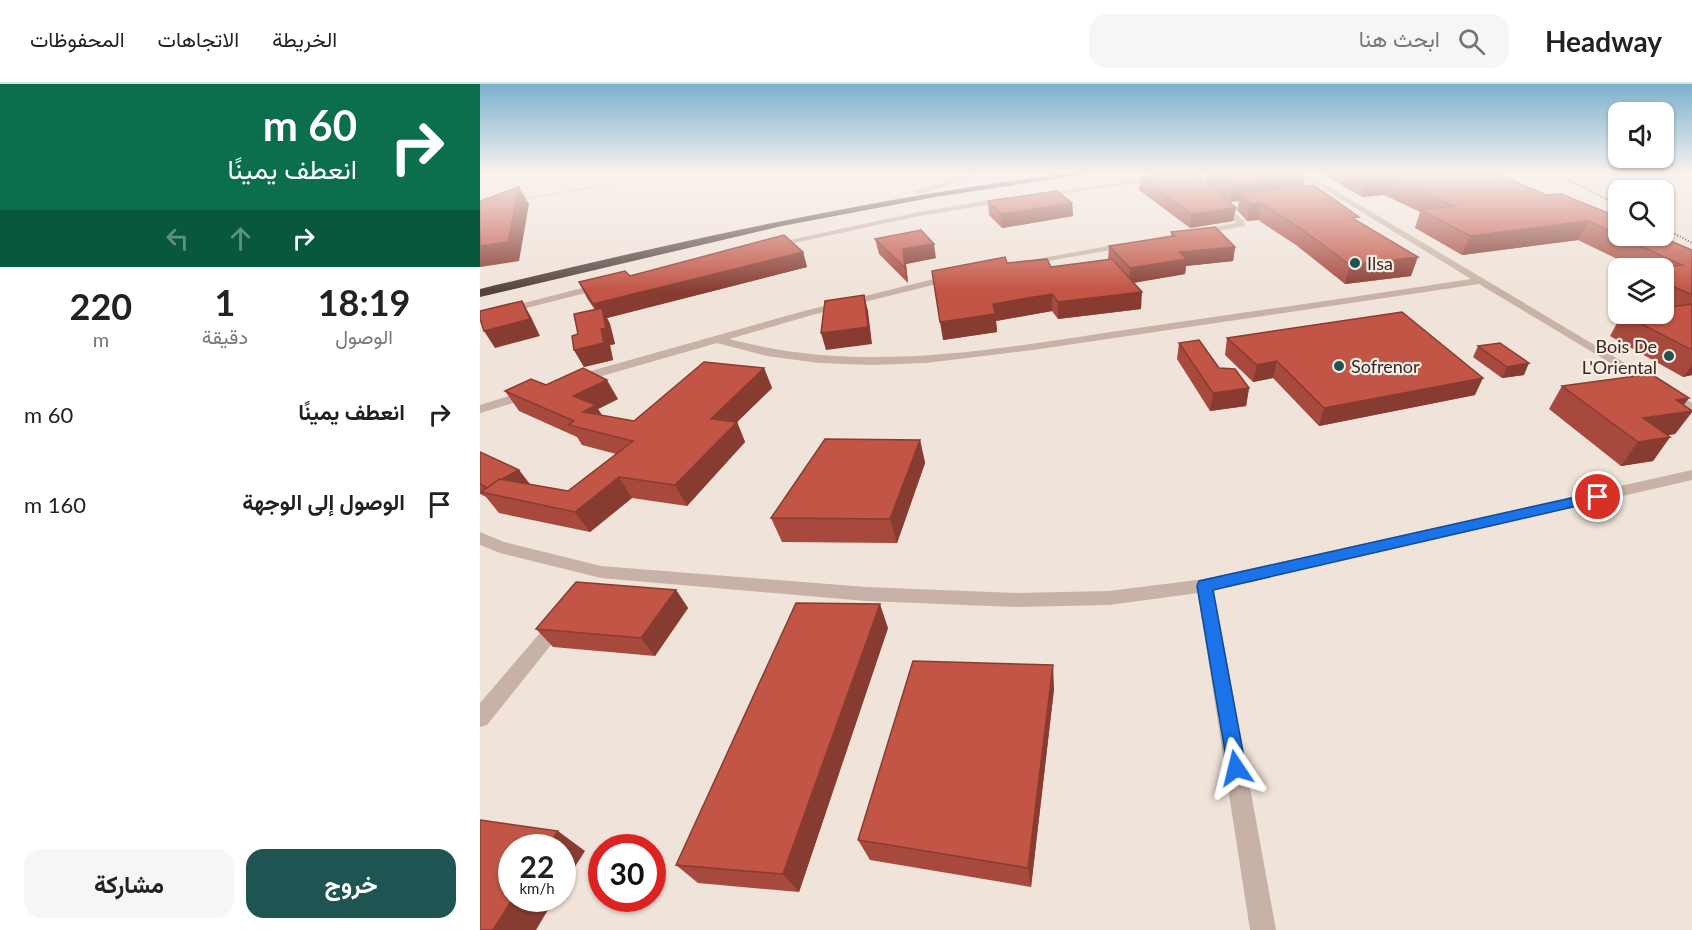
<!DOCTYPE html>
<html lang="ar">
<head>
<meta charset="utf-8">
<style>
  :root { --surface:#fff; --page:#f6f6f6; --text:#222; --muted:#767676; --line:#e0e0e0; --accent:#1e5451 }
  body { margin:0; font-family:Lato,Vazirmatn,sans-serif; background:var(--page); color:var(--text); direction:rtl; height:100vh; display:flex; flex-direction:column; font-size:22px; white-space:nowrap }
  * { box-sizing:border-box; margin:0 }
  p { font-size:20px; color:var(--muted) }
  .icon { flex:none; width:33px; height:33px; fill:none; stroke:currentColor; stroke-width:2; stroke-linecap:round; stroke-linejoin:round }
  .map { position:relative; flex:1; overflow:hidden; direction:ltr }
  .side { display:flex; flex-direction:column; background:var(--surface); width:480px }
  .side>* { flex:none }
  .guide { background:#0b6e4f; color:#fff; overflow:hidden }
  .fabs { position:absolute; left:1128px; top:18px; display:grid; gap:12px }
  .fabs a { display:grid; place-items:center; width:66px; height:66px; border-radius:12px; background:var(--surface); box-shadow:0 2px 4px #0004; font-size:30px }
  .speed { position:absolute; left:18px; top:750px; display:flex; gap:12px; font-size:30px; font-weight:700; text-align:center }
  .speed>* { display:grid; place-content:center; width:78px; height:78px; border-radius:50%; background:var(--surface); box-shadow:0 2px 4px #0004; line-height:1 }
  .speed small { font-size:15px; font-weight:400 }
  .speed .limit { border:9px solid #d22; background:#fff; color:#111 }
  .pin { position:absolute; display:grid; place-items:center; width:51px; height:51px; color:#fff; margin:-26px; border:3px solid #fff; border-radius:50%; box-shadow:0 2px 6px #0007 }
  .me { position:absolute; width:66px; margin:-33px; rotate:350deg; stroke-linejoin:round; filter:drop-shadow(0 0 4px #0008) }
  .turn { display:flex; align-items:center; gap:21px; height:126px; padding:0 24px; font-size:27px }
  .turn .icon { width:78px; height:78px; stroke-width:2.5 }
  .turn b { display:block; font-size:42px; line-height:51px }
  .lanes { display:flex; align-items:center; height:57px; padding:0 24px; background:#0003; justify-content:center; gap:30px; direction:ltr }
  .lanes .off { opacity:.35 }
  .eta { display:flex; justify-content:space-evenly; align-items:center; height:102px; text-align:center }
  .eta b { font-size:36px; font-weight:700; line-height:42px }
  .button { display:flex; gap:12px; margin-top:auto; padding:12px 24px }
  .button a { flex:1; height:69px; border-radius:18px; background:var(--accent); color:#fff; font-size:24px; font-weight:700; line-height:69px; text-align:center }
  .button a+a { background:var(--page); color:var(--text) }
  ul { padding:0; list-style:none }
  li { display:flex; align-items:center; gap:18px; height:90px; padding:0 24px }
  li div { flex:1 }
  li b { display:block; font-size:22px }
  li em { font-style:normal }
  header { display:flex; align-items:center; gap:36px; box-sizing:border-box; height:84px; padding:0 30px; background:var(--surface); border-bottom:2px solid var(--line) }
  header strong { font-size:28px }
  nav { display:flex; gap:33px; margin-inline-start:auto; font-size:21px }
  .search { width:420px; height:54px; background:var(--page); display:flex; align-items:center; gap:15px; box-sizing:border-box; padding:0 21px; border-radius:18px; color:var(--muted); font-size:22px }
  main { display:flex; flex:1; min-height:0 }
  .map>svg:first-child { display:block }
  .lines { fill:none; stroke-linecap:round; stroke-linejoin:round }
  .path { stroke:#b39b90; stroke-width:1.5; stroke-dasharray:1.5 1.5; stroke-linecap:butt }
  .minor { fill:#c8b1a6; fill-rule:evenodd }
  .highway { fill:#55423e; fill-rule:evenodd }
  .rail { stroke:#342927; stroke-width:2; stroke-dasharray:1 2; stroke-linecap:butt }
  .wall { fill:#a7493c }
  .shaded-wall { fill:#883c31 }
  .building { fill:#c25546; stroke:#883c31; stroke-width:1.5 }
  .route { fill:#1a73e8; stroke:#114b97; stroke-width:1.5 }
  .poi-dot { fill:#1e5451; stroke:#f8ede5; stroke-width:2 }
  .labels { text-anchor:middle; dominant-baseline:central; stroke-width:4.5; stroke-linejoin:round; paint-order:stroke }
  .far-poi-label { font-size:18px; fill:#342927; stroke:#f8ede5; text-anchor:start }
</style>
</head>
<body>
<header>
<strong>Headway</strong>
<div class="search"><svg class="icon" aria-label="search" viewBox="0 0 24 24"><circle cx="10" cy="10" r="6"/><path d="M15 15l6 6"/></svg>ابحث هنا</div>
<nav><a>الخريطة</a><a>الاتجاهات</a><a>المحفوظات</a></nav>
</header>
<main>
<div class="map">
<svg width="1212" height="846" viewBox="0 0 1212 846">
  <rect width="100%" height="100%" fill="#f0e3d9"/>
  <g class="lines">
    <path class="path" d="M43,115L201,89"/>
    <g class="minor">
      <path d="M496,89H506L440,110L433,108Z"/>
      <path d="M818,89H826L1212,319V328L999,200L553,266L446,279L392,281L339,279L287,272L237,259L101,298H93L91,295L93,292L324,227L474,190L477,191V195L332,231L249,255C387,292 520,264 658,244C769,228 880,212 991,195Z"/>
      <path d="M678,93L680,96L559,113L555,111Z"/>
      <path d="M527,113L530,117L434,133L291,164L287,161L434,129Z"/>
      <path d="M740,115L765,138V142L529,184L524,181L756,139L736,117Z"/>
      <path d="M122,199L125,200V204L0,236V230Z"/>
      <path d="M49,306L55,310L53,313L0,329V321Z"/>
      <path d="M1212,386V396L734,506L796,846H770L718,509L629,521L536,523L386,517L121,494L20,469L0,461V448L24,458L121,482L386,503L536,509L629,507L725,495Z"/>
      <path d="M77,534L83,536L86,541L83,546L7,641L0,643V619L71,536Z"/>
    </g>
    <path class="highway" d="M590,89H613L455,113L302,142L0,213V205C195,158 391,114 590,89Z"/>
    <g class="rail">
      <path d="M1075,89L1138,121"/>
      <path d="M1184,144L1212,159"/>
    </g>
  </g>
  <g class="wall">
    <path d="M722,89H821L823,90L822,93L824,94L823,102L878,137L931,192L865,200L816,161L778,136L767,137L757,126L759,117L750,118L742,111L756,124L753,137L710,144L659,106L660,93L725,97L726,92Z"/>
    <path d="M842,89H1017L1066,111L1212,166V291L1203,293L1130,252L1142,230H1184V184H1156L1098,156L982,171L935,144L940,128L904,111L882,113Z"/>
    <path d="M508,117L592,119L593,132L522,144L509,131Z"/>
    <path d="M691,148L755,163L753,177L706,182L705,190L654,199L661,225L578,235L572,227L516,237L517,248L463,256L527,179L571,183L628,176L629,162L691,153Z"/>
    <path d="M395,155L456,174L426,180L428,199L399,170Z"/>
    <path d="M323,168L327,183L127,234L130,240L135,260L130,261L133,276L104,283L94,266L98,250L115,226L107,214L99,198Z"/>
    <path d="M747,254L995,311L839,342L793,294L773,298L745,271Z"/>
    <path d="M699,259L769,304L766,322L730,327L697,275Z"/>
    <path d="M998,262L1044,291L1022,294L993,273Z"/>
    <path d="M284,284L292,304L257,338L265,358L207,422L152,414L110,448L19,429L6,413L0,410V368L39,386L49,400L88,407L136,370L102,361L97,353L39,327L25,307L66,301L138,315L118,325L122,331L154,337Z"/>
    <path d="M1082,302L1204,321L1212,326V328L1195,350L1188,351L1190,353L1173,377L1141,382L1069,325Z"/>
    <path d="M440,356L445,379L417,459L302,458L291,434Z"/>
    <path d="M196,506L208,524L175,572L73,563L56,545Z"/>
    <path d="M408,544L319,808L218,799L196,781Z"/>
    <path d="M574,605L551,803L390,776L378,756Z"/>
  </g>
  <g class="shaded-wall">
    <path d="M823,90L822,94H824L821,110L760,109L759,117L750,118L752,102Z"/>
    <path d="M909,94L904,111L882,113L887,96Z"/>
    <path d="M39,103L49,120L39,177L0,183V162Z"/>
    <path d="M592,119L593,132L522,144L521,130Z"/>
    <path d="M781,119L778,136L767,137L770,120Z"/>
    <path d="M756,124L753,137L710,144L711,130Z"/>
    <path d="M1108,137L1098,156L982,171L990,152Z"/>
    <path d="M454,160L456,174L426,180L428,199L425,184L423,165Z"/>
    <path d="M755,163L753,177L706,182L705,190L650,199V184L699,168Z"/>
    <path d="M323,168L327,183L127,234L130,240L135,260L130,261L133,276L104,283L94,266L122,236L113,220Z"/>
    <path d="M938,173L931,192L865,200L870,181Z"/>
    <path d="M662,208L661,225L578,235V218Z"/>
    <path d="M572,210V227L516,237L517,248L463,256L460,238L513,220Z"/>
    <path d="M384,211L388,227L392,260L346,266L341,249Z"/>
    <path d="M42,217L51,233L60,252L15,264L4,247Z"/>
    <path d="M797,277L793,294L773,298L777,281Z"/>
    <path d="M1049,279L1044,291L1022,294L1027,283Z"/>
    <path d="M1212,281V291L1203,293Z"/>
    <path d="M284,284L292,304L257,338L265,358L207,422L195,401L231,335Z"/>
    <path d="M1003,294L995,311L839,342L844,324Z"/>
    <path d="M127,296L138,315L118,325L128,341L116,348L93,312Z"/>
    <path d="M769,304L766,322L730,327L733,309Z"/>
    <path d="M1209,314L1198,329L1212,327V328L1195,350L1156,356L1163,334L1196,316Z"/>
    <path d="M1190,353L1173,377L1141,382L1158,358Z"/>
    <path d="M440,356L445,379L417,459L410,435Z"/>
    <path d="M39,386L53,404H7Z"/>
    <path d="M139,393L152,414L110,448L95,428Z"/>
    <path d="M196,506L208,524L175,572L161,554Z"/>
    <path d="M400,520L408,544L319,808L303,790Z"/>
    <path d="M573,581L574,605L551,803L548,784Z"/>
    <path d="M78,747L105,767L82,803V764H67Z"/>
    <path d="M33,814H75L56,846H13Z"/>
  </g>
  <g class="building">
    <path d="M699,89H713L728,99L756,124L711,130L660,93Z"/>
    <path d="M735,89H821L823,90H819L824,94L752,102Z"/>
    <path d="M874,89H1017L1066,111L1081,110L1138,133V151L1108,137L990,152L941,126L974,122L909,94L887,96Z"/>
    <path d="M834,101L879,133L872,134L938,173L870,181L820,144L781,119L770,120L760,109Z"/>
    <path d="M39,103L28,158L0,162V117Z"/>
    <path d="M577,107L592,119L521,130L508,117Z"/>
    <path d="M735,143L755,163L699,168L707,175L650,184L629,162L695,152L691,148Z"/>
    <path d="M441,146L454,160L423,165L425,184L395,155Z"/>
    <path d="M304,151L323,168L113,220L99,198L145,187L150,192Z"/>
    <path d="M1139,152H1179L1212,166V211L1184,198V184H1171L1202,181Z"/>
    <path d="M525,173L527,179L567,175L571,183L632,175L662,208L578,218L572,210L513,220L515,230L460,238L452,187Z"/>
    <path d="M384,211L388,243L341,249L345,217Z"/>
    <path d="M42,217L50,235L4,247L0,235V227Z"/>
    <path d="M1212,220V266L1142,230H1184V224Z"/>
    <path d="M122,224L126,244L121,245L124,259L94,266L92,252L98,250L94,230Z"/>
    <path d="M922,228L1003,294L844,324L797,277L777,281L747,254Z"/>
    <path d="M719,256L739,284L755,285L769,304L733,309L699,259Z"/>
    <path d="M1020,259L1049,279L1027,283L998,262Z"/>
    <path d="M224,278L284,284L231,335L257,338L195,401L139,393L95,428L1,408L19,395L88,407L153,357L89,341L94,337L25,307L51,295L66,301L103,284L127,296L93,312L116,321L103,328L154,337Z"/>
    <path d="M1171,290L1209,314L1196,316L1212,327L1163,334L1190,353L1158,358L1082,302Z"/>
    <path d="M345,355L440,356L410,435L291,434Z"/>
    <path d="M0,368L39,386L22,395H19L7,404L0,400Z"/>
    <path d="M96,498L196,506L161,554L56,545Z"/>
    <path d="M316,519L400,520L303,790L196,781Z"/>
    <path d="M433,577L573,581L548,784L378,756Z"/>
    <path d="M0,736L78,747L67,764H32V814H33L13,846H0Z"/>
  </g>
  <linearGradient id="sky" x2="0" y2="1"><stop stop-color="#7bb1ce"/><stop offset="0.43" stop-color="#f8f2ee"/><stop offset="1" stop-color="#f8f2ee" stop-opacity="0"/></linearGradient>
  <rect width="1212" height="207" fill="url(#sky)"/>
  <path class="route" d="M1118,408L1125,413L1123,416L733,506L766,684L763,691L756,694L749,691L717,502L719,497Z"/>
  <g class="poi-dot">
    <circle cx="875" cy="179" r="6"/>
    <circle cx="1189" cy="272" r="6"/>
    <circle cx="859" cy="282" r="6"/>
  </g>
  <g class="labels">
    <g class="far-poi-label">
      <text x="887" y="179">Ilsa</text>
      <text x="1177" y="262" text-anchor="end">Bois De<tspan x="1177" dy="21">L'Oriental</tspan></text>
      <text x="871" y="282">Sofrenor</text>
    </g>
  </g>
</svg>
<div class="fabs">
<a><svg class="icon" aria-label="sound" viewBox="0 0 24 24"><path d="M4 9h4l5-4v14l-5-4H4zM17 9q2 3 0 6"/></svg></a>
<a><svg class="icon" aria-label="search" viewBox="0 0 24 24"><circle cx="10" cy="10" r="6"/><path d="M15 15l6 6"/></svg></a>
<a><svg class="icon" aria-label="layers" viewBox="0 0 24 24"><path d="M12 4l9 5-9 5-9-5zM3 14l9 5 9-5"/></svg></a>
</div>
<div class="speed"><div>22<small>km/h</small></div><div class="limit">30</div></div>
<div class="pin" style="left:1118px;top:413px;background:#d93025"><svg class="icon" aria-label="arrive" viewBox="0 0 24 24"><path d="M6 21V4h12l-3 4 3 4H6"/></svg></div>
<svg class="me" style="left:756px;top:684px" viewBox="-20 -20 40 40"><path d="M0-17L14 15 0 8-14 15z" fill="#1a73e8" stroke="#fff" stroke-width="4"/></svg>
</div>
<section class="side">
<div class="guide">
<div class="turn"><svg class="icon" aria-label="right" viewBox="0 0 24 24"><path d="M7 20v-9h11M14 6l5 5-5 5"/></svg><div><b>60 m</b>انعطف يمينًا</div></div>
<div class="lanes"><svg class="icon off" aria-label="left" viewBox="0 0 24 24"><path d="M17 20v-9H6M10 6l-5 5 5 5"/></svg><svg class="icon off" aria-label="ahead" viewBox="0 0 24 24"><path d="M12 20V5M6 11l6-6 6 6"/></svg><svg class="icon" aria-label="right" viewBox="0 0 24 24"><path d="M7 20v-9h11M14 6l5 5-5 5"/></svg></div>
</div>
<div class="eta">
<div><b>18:19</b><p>الوصول</p></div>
<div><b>1</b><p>دقيقة</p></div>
<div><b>220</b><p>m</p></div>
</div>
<ul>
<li><svg class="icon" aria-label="right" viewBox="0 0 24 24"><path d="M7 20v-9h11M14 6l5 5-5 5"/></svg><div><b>انعطف يمينًا</b></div><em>60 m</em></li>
<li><svg class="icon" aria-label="arrive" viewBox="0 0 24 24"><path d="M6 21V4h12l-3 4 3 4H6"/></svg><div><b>الوصول إلى الوجهة</b></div><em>160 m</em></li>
</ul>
<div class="button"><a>خروج</a><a>مشاركة</a></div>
</section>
</main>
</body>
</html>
